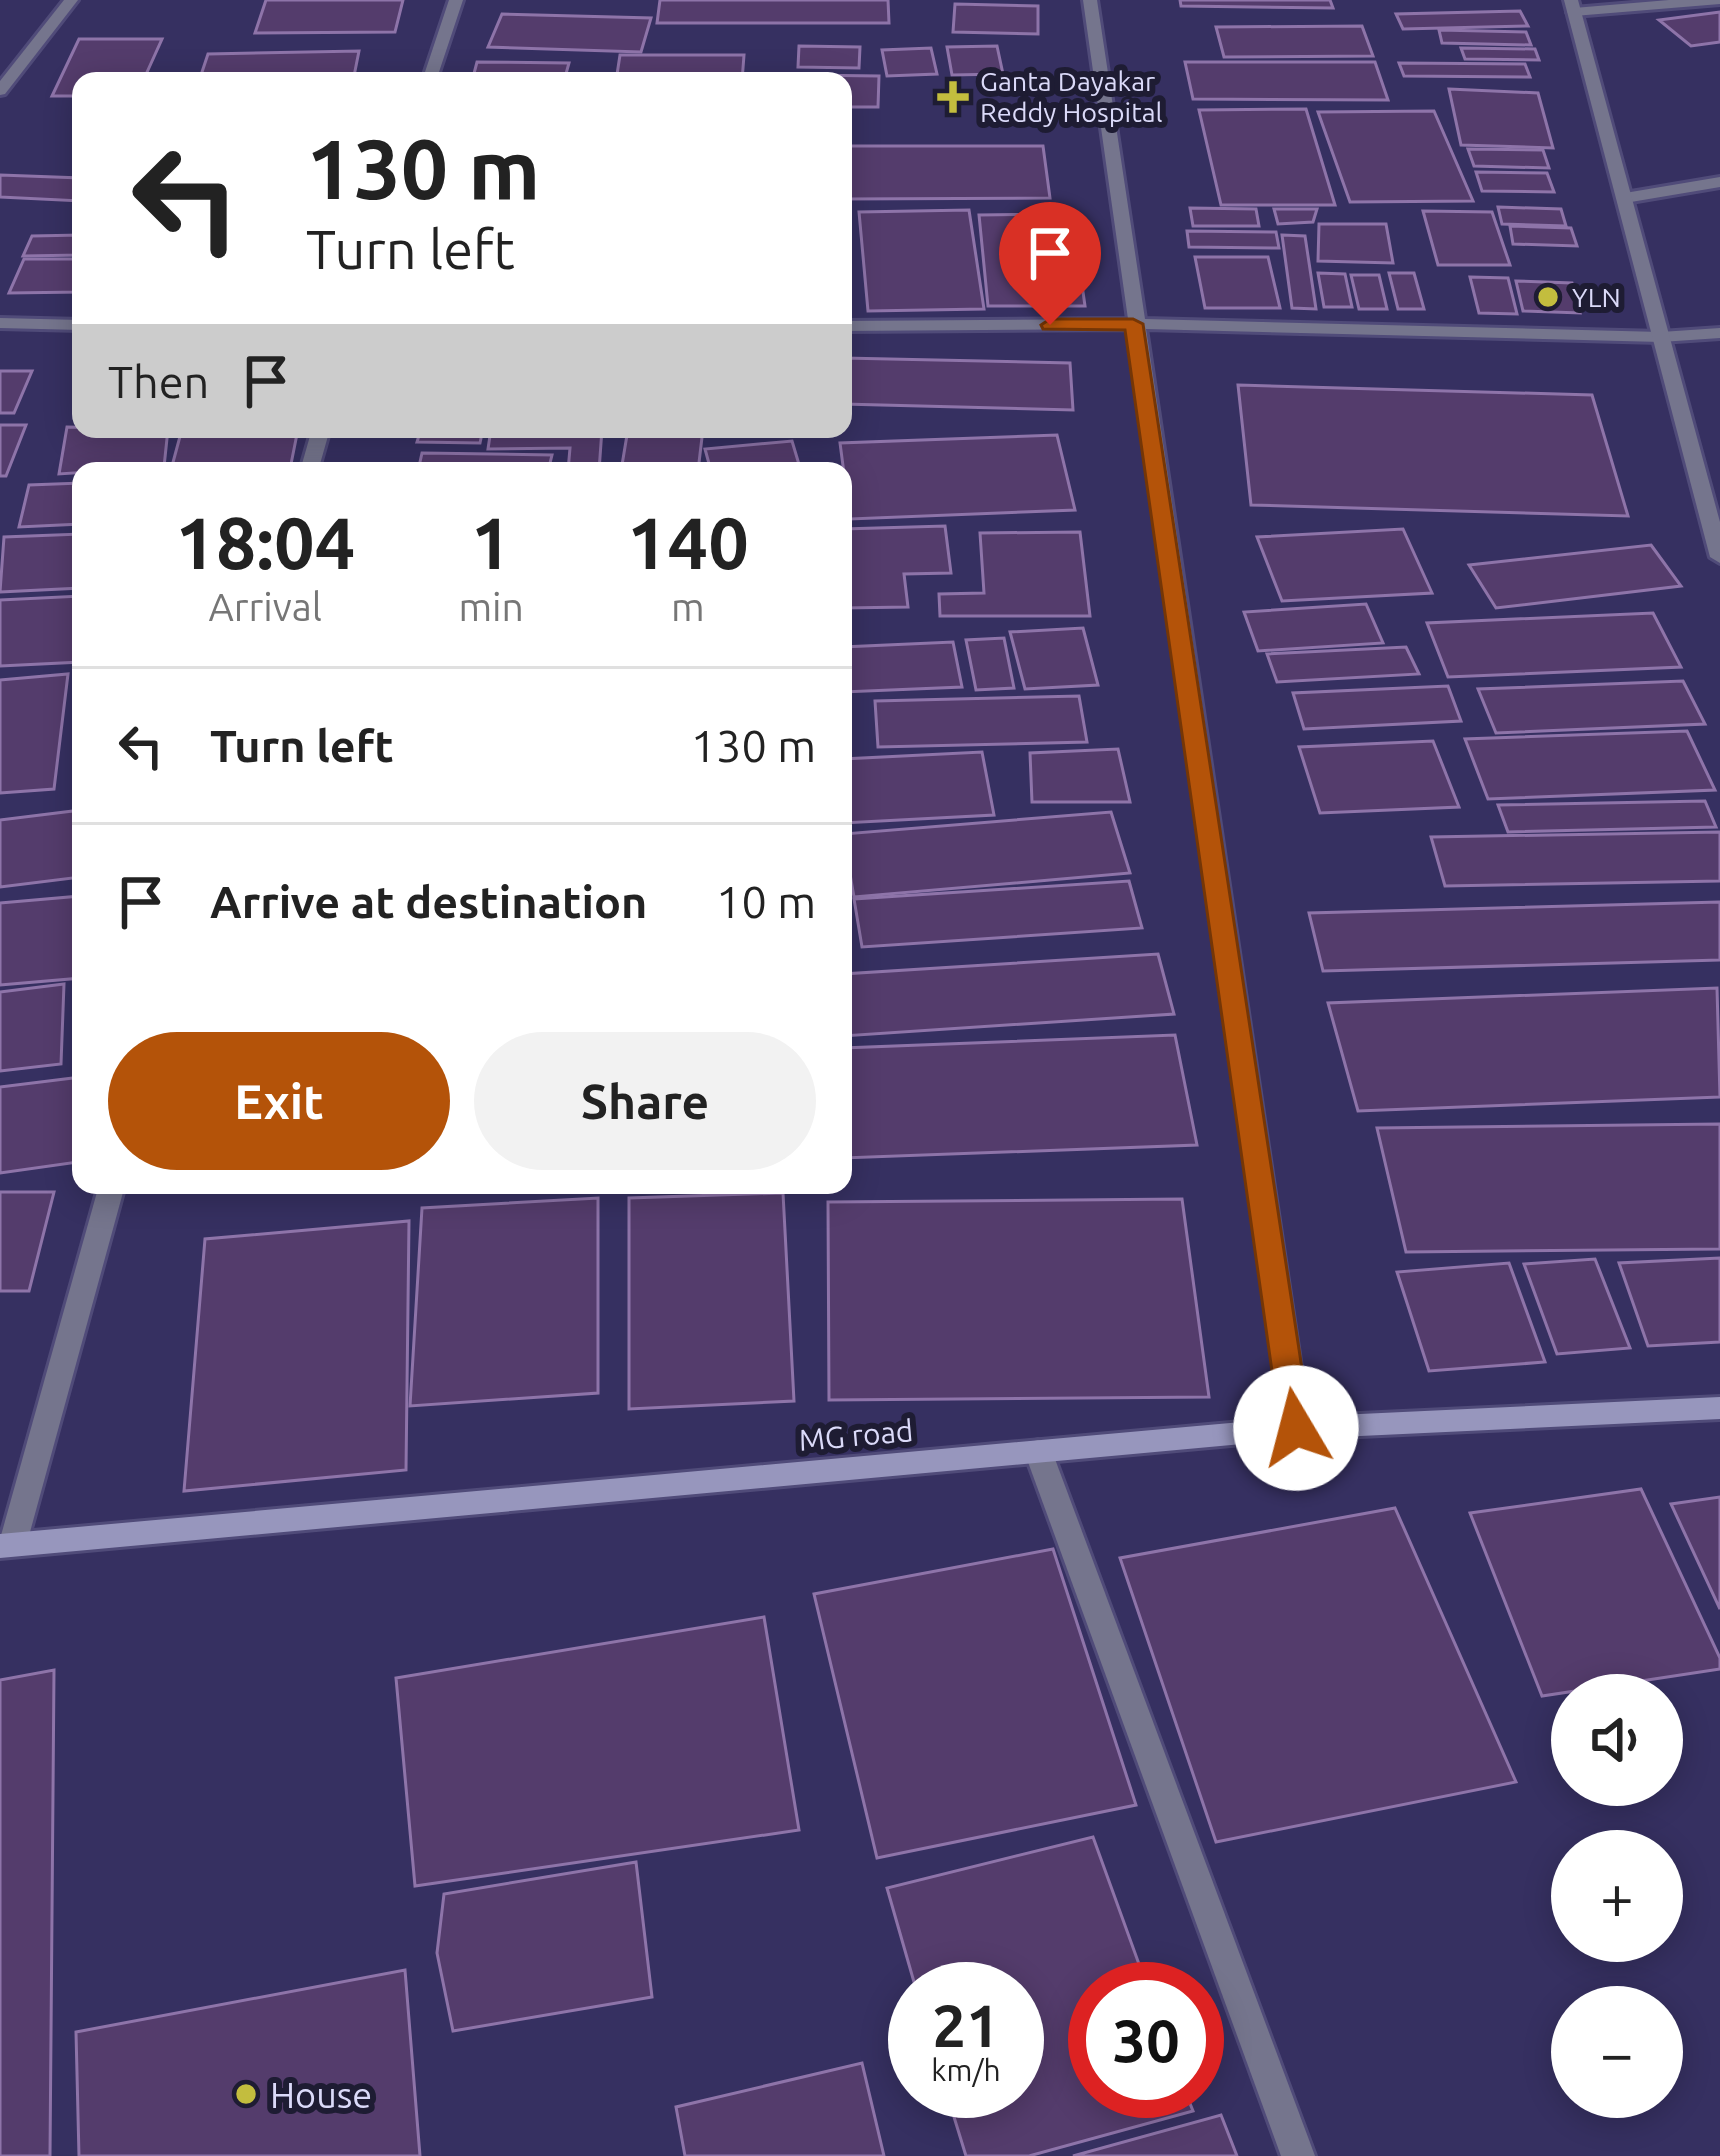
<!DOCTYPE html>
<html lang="en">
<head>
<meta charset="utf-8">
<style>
  :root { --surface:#fff; --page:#f2f2f2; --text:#222; --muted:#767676; --line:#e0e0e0; --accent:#b45309 }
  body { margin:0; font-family:Ubuntu,sans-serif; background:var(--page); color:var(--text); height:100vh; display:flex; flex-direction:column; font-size:45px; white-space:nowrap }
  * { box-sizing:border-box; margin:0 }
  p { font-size:39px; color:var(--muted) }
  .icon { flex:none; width:66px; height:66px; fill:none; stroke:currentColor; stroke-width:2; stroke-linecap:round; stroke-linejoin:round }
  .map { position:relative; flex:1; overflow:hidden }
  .side { position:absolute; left:72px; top:462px; width:780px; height:732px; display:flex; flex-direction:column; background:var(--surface); border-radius:24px; box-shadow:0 6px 30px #0003 }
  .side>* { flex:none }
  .hud { position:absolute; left:72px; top:72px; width:780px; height:366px; border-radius:24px; box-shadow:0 6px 30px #0003; background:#fff; color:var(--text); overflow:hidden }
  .buttons { position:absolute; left:1551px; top:1674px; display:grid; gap:24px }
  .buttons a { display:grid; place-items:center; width:132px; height:132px; border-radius:50%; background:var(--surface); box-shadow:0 6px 30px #0003; font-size:60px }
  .speed { position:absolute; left:888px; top:1962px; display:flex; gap:24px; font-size:60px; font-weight:700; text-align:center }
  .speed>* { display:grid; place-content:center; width:156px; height:156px; border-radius:50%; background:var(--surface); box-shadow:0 6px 30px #0003; line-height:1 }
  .speed small { font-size:30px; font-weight:400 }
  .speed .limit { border:18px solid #d22; background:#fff; color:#111 }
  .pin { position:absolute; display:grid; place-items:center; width:102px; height:102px; color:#fff; margin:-123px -51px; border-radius:50% 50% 50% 0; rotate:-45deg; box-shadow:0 0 12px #0007 }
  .pin .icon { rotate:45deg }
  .me { position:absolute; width:132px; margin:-66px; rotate:352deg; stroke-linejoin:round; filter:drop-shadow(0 0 9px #0008) }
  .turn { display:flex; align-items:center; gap:42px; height:252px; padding:0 36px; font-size:54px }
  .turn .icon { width:156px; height:156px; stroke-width:2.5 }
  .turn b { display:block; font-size:84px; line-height:102px }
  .then { display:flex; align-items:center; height:114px; padding:0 36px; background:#0003; gap:24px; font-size:45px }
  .eta { display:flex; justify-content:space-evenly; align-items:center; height:204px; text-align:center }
  .eta b { font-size:72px; font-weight:700; line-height:84px }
  .action { display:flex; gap:24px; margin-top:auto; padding:24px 36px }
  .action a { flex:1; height:138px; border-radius:72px; background:var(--accent); color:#fff; font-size:48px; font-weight:700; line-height:138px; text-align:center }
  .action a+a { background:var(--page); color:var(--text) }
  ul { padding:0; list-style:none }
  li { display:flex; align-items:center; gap:36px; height:156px; padding:0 36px; border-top:3px solid var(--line) }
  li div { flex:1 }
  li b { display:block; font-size:45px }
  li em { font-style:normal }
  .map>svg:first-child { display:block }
  .building { fill:#543c6c; stroke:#8e74a9; stroke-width:3 }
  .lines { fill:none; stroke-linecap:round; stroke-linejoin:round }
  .minor-casing { stroke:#504b79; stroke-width:6 }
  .tertiary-casing { stroke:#504b79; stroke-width:6 }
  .secondary-casing { stroke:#504b79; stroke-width:6 }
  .minor { fill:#75758d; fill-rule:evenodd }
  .tertiary { fill:#75758d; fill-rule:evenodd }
  .secondary { fill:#9796bd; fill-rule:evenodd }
  .route { fill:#b45309; stroke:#753606; stroke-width:3 }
  .poi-dot { fill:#c3bd3e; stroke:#1e1c33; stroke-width:4.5 }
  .labels { text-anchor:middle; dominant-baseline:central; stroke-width:12; stroke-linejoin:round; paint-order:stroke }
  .far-poi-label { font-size:27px; fill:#dbdaf9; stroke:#1e1c33; text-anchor:start }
  .street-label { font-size:30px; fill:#dbdaf9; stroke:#1e1c33 }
  .near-poi-label { font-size:36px; fill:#dbdaf9; stroke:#1e1c33; text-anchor:start }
</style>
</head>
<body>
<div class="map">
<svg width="1720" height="2156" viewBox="0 0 1720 2156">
  <rect width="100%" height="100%" fill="#363061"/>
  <g class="building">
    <path d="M266,0H403L395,32L255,33Z"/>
    <path d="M660,0H888L889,23H657Z"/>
    <path d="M1180,0H1330L1333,8L1181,6Z"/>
    <path d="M955,4L1038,6V34L953,32Z"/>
    <path d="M1520,11L1528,26L1403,29L1396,14Z"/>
    <path d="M1720,12V42L1691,46L1659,20Z"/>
    <path d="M502,14L651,18L641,52L488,47Z"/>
    <path d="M1362,26L1373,56L1224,57L1216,27Z"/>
    <path d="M1439,30L1526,32L1531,45L1442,43Z"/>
    <path d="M79,39H162L143,81H81V96H52Z"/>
    <path d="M799,46L860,47L859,68L798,67Z"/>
    <path d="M997,46L1003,74L952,75L947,47Z"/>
    <path d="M931,48L937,74L887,76L882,50Z"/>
    <path d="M1461,48L1535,49L1539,60L1465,59Z"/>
    <path d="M359,51L353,81H199L208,54Z"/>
    <path d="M620,55H744L742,81H616Z"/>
    <path d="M477,62L569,63L564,81H472Z"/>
    <path d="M1185,62H1375L1388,100L1193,99Z"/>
    <path d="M1399,63L1525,64L1530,77L1404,76Z"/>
    <path d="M801,75L879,76L878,107H843V81H801Z"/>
    <path d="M1449,89L1538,93L1553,148L1461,145Z"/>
    <path d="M1306,109L1335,205H1221L1199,110Z"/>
    <path d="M1434,111L1473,201L1350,202L1318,112Z"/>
    <path d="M843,146H1043L1050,198L843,199Z"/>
    <path d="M1468,149L1543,150L1549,168L1474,166Z"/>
    <path d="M1476,172L1547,173L1554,192L1482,191Z"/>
    <path d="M0,175L81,178V201L0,197Z"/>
    <path d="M1498,207L1561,209L1566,226L1502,224Z"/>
    <path d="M1190,208L1256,209L1259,226H1193Z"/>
    <path d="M1274,209H1317L1313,222L1278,224Z"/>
    <path d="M969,210L984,309L868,311L859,212Z"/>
    <path d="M1423,211L1492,212L1510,265H1438Z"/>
    <path d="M1072,214L1085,306H988L979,215Z"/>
    <path d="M1319,224H1386L1393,263L1318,261Z"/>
    <path d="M1510,226L1571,228L1577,246L1513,244Z"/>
    <path d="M1187,231L1276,232L1279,248L1189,247Z"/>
    <path d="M81,235V255L23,256L32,236Z"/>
    <path d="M1282,235L1305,236L1316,309L1292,308Z"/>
    <path d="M1195,257H1268L1280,308H1205Z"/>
    <path d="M24,259H81V292L9,293Z"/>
    <path d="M1318,273L1345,274L1352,307H1324Z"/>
    <path d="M1389,273H1414L1424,309H1398Z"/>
    <path d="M1351,275H1379L1387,309H1359Z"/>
    <path d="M1470,277L1508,278L1517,314L1479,313Z"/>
    <path d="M1516,281L1572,283L1580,313L1523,311Z"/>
    <path d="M843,358L1070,363L1073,410L843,404Z"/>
    <path d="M0,371H32L14,413H0Z"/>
    <path d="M1238,385L1592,395L1628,516L1251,505Z"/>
    <path d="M0,425H26L6,476H0Z"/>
    <path d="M67,427L168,429L164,467L59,474Z"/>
    <path d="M182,429H298L291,464L172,466Z"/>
    <path d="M421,429H483L480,443L417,442Z"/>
    <path d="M491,429H602L599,471H568L570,448L488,449Z"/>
    <path d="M628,429H703L698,471H621Z"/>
    <path d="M1057,435L1075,510L850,519L840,443Z"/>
    <path d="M792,441L801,471H711L705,449Z"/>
    <path d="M422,453L552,455L548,471H418Z"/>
    <path d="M81,483V524L19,527L29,485Z"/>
    <path d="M945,526L951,573L904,574L908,607L843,608V529Z"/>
    <path d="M1403,529L1432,593L1282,601L1257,537Z"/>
    <path d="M1080,532L1090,616H940L939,594L984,593L980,533Z"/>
    <path d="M81,534V588L0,592L4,537Z"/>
    <path d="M1651,545L1681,586L1496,608L1469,565Z"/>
    <path d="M81,596V662L0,666V600Z"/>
    <path d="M1366,604L1383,643L1258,651L1244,612Z"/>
    <path d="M1653,613L1681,667L1448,677L1427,623Z"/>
    <path d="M1083,628L1098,685L1025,689L1010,632Z"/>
    <path d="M1004,638L1014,688L976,690L966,640Z"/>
    <path d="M953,642L962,687L843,692V647Z"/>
    <path d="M1406,647L1419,674L1277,682L1267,654Z"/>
    <path d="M68,674L54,789L0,793V680Z"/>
    <path d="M1683,681L1705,724L1496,733L1478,689Z"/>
    <path d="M1448,686L1461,721L1304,729L1293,693Z"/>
    <path d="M1079,696L1087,742L878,747L875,701Z"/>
    <path d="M1687,731L1715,790L1488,799L1465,739Z"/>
    <path d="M1433,741L1459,807L1320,813L1299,747Z"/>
    <path d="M1118,749L1130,802H1032L1030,753Z"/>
    <path d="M982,752L994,815L843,823V759Z"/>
    <path d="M1705,801L1716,827L1508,832L1498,805Z"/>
    <path d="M81,810V877L0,887V820Z"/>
    <path d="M1111,812L1130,873L854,897L843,834Z"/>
    <path d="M1720,832V881L1445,886L1431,837Z"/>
    <path d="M1129,881L1142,928L862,947L854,899Z"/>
    <path d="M81,896V978L0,985V903Z"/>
    <path d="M1720,902V960L1323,971L1309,913Z"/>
    <path d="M1158,954L1174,1014L843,1036V974Z"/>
    <path d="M64,984L61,1064L0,1071V992Z"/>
    <path d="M1717,988L1720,1097L1358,1111L1328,1003Z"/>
    <path d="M1175,1035L1197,1145L843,1158V1048Z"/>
    <path d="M81,1077L78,1162L0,1173V1087Z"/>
    <path d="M1720,1124V1249L1406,1252L1377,1128Z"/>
    <path d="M0,1192H54L29,1291H0Z"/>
    <path d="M783,1193L794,1401L629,1409V1198Z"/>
    <path d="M598,1198V1393L410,1406L422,1208Z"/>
    <path d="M1182,1199L1209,1397L829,1400L828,1202Z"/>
    <path d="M409,1221L406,1470L184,1491L205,1239Z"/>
    <path d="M1720,1258V1342L1648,1346L1619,1263Z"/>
    <path d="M1595,1259L1630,1348L1557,1354L1524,1264Z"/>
    <path d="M1509,1263L1545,1362L1429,1371L1397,1272Z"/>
    <path d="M1641,1489L1720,1658V1669L1542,1696L1470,1513Z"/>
    <path d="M1720,1497V1609L1671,1504Z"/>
    <path d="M1395,1508L1516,1782L1216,1842L1120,1558Z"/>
    <path d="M1053,1549L1136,1805L877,1858L814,1594Z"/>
    <path d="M764,1617L799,1830L415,1886L396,1678Z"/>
    <path d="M54,1670L50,2156H0V1680Z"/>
    <path d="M1093,1837L1148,1989H1095V2091H1185L1193,2111L1029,2156H966L946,2091H1017V1989H916L887,1888Z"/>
    <path d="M636,1862L652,1997L453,2031L437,1953L444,1894Z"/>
    <path d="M405,1970L420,2156H79L76,2032Z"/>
    <path d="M862,2063L884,2156H685L676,2107Z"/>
    <path d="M1221,2115L1237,2156H1073Z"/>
  </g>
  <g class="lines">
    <g class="minor-casing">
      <g id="minor">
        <path d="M64,0H78L5,94L0,95V81Z"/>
        <path d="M449,0H463L436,81H422Z"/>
        <path d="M1083,0H1097L1145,319L1661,332L1720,328V338L1661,342L1146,329L1310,1428L1306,1436L1296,1439L1286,1436L1282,1428L1129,329L843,331V321L1128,319Z"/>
        <path d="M1669,0H1720V4L1574,16L1567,12L1574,8Z"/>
        <path d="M1720,177V187L1625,203L1617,198L1625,193Z"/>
        <path d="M0,318L81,320V330L0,328Z"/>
        <path d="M312,429H330L318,471H300Z"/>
        <path d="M99,1185H125L27,1543L23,1552L13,1555L3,1552L0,1539Z"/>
        <path d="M1038,1440L1048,1443L1052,1451L1315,2156H1281L1024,1451L1028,1443Z"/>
      </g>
    </g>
    <g class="tertiary-casing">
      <path id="tertiary" d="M1564,0H1578L1720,522V563L1710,557Z"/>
    </g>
    <g class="secondary-casing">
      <path id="secondary" d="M1720,1397V1419L1296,1439L0,1558V1534L1296,1417Z"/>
    </g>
    <use href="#minor" class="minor"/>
    <use href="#tertiary" class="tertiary"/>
    <use href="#secondary" class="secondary"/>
  </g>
  <path class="route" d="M1050,319H1133L1143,324L1311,1428L1307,1437L1296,1440L1285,1437L1280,1428L1125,330L1043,329L1041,325Z"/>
  <g class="poi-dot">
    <path d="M947 79h12v12h12v12h-12v12h-12v-12h-12v-12h12z"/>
    <circle cx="1548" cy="297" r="12"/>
    <circle cx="246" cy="2094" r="12"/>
  </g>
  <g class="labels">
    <g class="far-poi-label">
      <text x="980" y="81">Ganta Dayakar<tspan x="980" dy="31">Reddy Hospital</tspan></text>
      <text x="1572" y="297">YLN</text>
    </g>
    <g class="street-label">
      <text transform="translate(856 1435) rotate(-5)">MG road</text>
    </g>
    <g class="near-poi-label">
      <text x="270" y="2094">House</text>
    </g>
  </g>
</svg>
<div class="buttons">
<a><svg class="icon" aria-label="sound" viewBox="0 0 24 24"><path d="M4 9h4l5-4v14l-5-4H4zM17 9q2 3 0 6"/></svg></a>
<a>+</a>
<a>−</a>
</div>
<div class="speed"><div>21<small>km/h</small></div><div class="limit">30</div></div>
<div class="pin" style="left:1050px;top:325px;background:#d93025"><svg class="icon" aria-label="arrive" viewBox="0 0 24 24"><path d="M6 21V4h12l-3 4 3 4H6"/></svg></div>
<svg class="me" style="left:1296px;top:1428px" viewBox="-20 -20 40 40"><circle r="19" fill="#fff"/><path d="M0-13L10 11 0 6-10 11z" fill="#b45309"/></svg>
<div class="hud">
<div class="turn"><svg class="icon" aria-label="left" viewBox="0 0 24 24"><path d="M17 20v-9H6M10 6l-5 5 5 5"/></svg><div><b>130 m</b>Turn left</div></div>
<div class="then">Then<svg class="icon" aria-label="arrive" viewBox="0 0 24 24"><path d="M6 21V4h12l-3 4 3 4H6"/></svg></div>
</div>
<section class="side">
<div class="eta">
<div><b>18:04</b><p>Arrival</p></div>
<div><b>1</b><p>min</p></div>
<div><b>140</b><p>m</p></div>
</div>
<ul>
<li><svg class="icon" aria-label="left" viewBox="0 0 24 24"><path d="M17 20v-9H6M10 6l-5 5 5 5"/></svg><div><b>Turn left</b></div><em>130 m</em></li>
<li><svg class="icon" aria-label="arrive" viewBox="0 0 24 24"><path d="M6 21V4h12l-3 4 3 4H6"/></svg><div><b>Arrive at destination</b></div><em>10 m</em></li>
</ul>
<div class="action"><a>Exit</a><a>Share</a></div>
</section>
</div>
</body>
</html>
